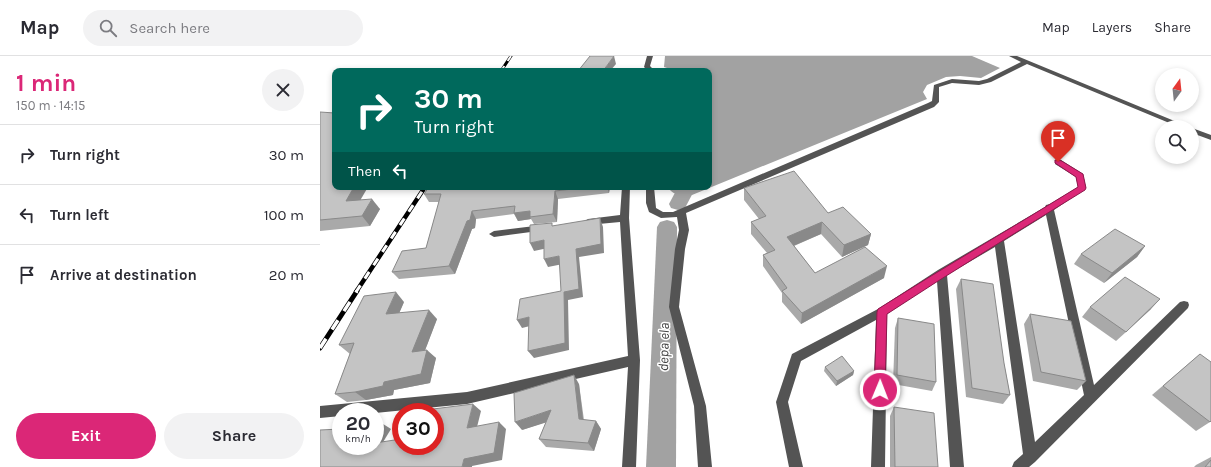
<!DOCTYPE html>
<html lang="en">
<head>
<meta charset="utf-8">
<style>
  :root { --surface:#fff; --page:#f2f2f3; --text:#2b2b33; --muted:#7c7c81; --line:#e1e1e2; --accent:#db2777 }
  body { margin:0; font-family:Karla,sans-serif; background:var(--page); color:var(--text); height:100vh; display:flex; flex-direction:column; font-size:15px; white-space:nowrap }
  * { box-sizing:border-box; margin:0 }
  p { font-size:13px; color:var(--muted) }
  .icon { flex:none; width:22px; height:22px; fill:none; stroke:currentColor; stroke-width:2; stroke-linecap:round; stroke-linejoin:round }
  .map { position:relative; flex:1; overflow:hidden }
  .side { display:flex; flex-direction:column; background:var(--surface); width:320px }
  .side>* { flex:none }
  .top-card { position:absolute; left:12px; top:12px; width:380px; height:122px; border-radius:8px; box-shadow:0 2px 6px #0003; background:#00695c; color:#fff; overflow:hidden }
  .needle { width:26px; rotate:15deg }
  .controls { position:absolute; left:835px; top:12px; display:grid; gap:8px }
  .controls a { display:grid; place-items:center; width:44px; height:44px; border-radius:50%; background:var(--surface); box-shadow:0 2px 6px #0003; font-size:20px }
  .speed { position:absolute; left:12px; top:347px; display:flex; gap:8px; font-size:20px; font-weight:700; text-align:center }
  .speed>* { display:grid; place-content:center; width:52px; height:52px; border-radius:50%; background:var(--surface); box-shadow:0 2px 6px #0003; line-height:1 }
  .speed small { font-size:10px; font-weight:400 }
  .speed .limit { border:6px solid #d22; background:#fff; color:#111 }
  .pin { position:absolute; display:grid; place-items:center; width:34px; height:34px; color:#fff; margin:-41px -17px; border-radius:50% 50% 50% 0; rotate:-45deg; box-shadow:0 0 4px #0007 }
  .pin .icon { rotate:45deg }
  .me { position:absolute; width:44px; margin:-22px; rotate:1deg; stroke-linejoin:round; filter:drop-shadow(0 0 3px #0008) }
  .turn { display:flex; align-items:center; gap:14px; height:84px; padding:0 16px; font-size:18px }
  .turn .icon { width:52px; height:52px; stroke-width:2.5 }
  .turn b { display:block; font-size:28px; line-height:34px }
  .then { display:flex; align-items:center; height:38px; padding:0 16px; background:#0003; gap:8px; font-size:15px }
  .round { display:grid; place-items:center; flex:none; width:42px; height:42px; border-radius:21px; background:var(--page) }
  .head { display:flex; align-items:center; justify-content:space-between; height:68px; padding:0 16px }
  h1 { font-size:24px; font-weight:700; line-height:30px; color:var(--accent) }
  .cta { display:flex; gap:8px; margin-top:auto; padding:8px 16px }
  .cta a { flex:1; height:46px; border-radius:24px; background:var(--accent); color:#fff; font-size:16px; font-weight:700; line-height:46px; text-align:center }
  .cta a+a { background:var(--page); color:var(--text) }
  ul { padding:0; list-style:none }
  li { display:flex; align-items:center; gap:12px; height:60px; padding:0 16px; border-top:1px solid var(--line) }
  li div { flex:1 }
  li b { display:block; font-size:15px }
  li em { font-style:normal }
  header { display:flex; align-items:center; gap:24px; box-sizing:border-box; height:56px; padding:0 20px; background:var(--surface); border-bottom:1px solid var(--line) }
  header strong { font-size:19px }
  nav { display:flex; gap:22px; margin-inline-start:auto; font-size:14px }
  .search { width:280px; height:36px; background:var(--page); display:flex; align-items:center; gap:10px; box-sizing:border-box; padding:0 14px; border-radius:22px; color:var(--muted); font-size:15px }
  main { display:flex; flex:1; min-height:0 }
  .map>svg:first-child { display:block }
  .water { fill:#a2a2a2 }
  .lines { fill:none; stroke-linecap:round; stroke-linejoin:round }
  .canal { fill:#a2a2a2; fill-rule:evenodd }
  .minor { fill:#545454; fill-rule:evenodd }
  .rail-far2-casing { stroke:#000; stroke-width:3 }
  .rail-far1-casing { stroke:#000; stroke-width:4.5 }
  .rail-casing { stroke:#000; stroke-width:5 }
  .rail-far2 { stroke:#fff; stroke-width:2; stroke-dasharray:6; stroke-linecap:butt }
  .rail-far1 { stroke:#fff; stroke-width:3; stroke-dasharray:8; stroke-linecap:butt }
  .rail { stroke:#fff; stroke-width:3.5; stroke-dasharray:11; stroke-linecap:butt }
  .wall { fill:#a9a9a9 }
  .shaded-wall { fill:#898989 }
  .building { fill:#c4c4c4; stroke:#898989 }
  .route { fill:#db2777; stroke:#8e194d }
  .labels { text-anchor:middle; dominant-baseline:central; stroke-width:3; stroke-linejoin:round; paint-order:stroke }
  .water-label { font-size:14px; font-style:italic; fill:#434343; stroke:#fff }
</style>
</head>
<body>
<header>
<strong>Map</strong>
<div class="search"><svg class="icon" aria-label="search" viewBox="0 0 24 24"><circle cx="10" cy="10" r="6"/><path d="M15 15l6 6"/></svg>Search here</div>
<nav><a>Map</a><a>Layers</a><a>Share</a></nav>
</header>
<main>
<section class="side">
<div class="head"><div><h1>1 min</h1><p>150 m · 14:15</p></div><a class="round"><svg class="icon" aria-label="close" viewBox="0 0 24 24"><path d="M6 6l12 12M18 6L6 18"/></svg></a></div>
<ul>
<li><svg class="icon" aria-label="right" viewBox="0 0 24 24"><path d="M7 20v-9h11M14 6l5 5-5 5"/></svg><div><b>Turn right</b></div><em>30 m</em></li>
<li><svg class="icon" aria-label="left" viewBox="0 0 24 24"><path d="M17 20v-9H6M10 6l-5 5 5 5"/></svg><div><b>Turn left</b></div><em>100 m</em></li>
<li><svg class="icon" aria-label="arrive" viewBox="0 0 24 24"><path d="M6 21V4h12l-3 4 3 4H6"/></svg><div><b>Arrive at destination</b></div><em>20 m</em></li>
</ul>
<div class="cta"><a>Exit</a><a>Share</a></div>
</section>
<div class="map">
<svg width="891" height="411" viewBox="0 0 891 411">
  <rect width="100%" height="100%" fill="#fff"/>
  <path class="water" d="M345,0H652L680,12L661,22L640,20L626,21L607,29L603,36L607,43L372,139C363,140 356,140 350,134V131H389V15H356L344,11Z"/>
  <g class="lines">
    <g class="canal">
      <path d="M358,131H376L365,152L358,154L351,152L349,148Z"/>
      <path d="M347,164L354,166L357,171L356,411H326L337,171L340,166Z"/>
    </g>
    <g class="minor">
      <path d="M327,0H333L330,10L335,15H328L324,11Z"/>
      <path d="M689,0H697L869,71H859L707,8L671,26L659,29L632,27L619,31V46L614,51L366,157L369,174L365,193L359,251L386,350L392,411H378L374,350L349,251L355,193L359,174L357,161L341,162L329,156L326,147V131H334L336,152L343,156H353L608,47L612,45L614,29L632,23L659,25L667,23L701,6Z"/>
      <path d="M872,72L891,79V84L872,77Z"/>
      <path d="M735,104H741L763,118L766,132L734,154L774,329L860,246L864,245L868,246L869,249L868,252L715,406L709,411H692L694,406L703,398L675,191L627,219L644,411H630L617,225L567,258L565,411H551L556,264L481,305L468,346L483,411H469L456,346L472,298L558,253L618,214L725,151L726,149L730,148L758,131L756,121L735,108ZM726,159L764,339L715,386L684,185Z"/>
      <path d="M302,131H310L309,162L320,304L316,411H302L308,311L147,348L55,357L21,356V360L0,362V350L147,336L308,300L300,166L268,169L263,166L268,163L300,159Z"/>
      <path d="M223,169L228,172L226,174L174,181L169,178L174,175Z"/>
    </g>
    <g class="rail-far2-casing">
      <path id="rail-far2" d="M181,15L191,0"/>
    </g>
    <g class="rail-far1-casing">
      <path id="rail-far1" d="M36,236L105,131"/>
    </g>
    <g class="rail-casing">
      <path id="rail" d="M0,292L37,235"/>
    </g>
    <use href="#rail-far2" class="rail-far2"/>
    <use href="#rail-far1" class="rail-far1"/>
    <use href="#rail" class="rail"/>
  </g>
  <g class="wall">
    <path d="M0,56L41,144L60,153L50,170L0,175Z"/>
    <path d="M109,131H290L289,137L238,143L237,166L214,168L211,163L198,165L194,158L156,163L155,172L152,173L135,218L79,223L72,216L106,192L119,146H109L104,138Z"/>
    <path d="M424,132L508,157L551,178L548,189L522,201L501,178L474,190L495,217L564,222L481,268L462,246V237L443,210V199L447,197L431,178V166L439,163L424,144Z"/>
    <path d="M825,190L817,201L784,227L754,208L761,198Z"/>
    <path d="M641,223L684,307L690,339L683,348L646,341L636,233Z"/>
    <path d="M84,246L79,257L117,263L105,294L116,302L110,327L74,334L73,339L46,344L27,346L15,338L30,298L19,289Z"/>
    <path d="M770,251L831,253L796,285L762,261Z"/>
    <path d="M710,258L766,325L757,334L713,325L704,268Z"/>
    <path d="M578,262L616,326L612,335L573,328L575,272Z"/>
    <path d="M880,298L890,366L876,375L832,339Z"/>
    <path d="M505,311L534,315L533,319L516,330L504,315Z"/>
    <path d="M259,328L264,364L276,365L281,373L274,395L226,391L219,383L226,366L202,374Z"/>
    <path d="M574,351L618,411H570V360Z"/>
    <path d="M891,401V411H874L876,409Z"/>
  </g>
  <g class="shaded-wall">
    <path d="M294,0L296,8L290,15H283Z"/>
    <path d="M34,131H48L34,155L26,145Z"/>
    <path d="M287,131H290L289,137Z"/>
    <path d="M235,135L238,143L237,166L233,158Z"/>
    <path d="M52,143L60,153L50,170L42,160Z"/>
    <path d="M152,155L156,163L155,172L152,173L135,218L129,210L147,165Z"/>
    <path d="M210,155V161L211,163L198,165L194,157Z"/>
    <path d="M280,162L283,171L284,197L259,201L263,241L248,244L249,294L214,302L208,295L244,236L256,193Z"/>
    <path d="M502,166L501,178L466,193L467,181Z"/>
    <path d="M551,178L548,189L522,201L524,189Z"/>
    <path d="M224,184L228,192L214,195L210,187Z"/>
    <path d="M825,190L817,201L784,227L792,217Z"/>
    <path d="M239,200L243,208L228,211L224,203Z"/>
    <path d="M567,210L564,222L481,268L482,257Z"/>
    <path d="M76,236L84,246L75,267L66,258Z"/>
    <path d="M840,243L831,253L796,285L806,276Z"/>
    <path d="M109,254L117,263L101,305L92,296Z"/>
    <path d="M209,261L214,269L202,272L197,264Z"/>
    <path d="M107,294L116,302L110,327L74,334L73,339L46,344L35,336L64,326Z"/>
    <path d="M534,315L533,319L516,330L517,325Z"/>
    <path d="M254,319L259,328L264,372L259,363Z"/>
    <path d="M153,348L161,355L155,379L147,372Z"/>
    <path d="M231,354L237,363L202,374L195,366Z"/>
    <path d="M276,365L281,373L274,395L268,387Z"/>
    <path d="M60,366L71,373L57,396L55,390V374Z"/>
    <path d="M179,366L186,373L182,404L152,410V411H142L144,403Z"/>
  </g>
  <g class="building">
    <path d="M270,0H294L283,15H258Z"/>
    <path d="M0,56L15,57V131H34L26,145L52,143L42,160L0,164Z"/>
    <path d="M474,115L508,157L523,151L551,178L524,189L502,166L467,181L495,217L545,191L567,210L482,257L462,235L467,232L443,199L455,194L431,166L446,160L424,132Z"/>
    <path d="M109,131H270L235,135L233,158L210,161V155L194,157L195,150L152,155L150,164L147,165L129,210L72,216L82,195L106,192L121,138H104Z"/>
    <path d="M280,162L281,188L256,193L259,233L244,236L245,287L208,295L209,261L197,264L200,243L241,235L239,200L224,203V184L210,187V169L232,167V170Z"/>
    <path d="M795,173L825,190L792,217L761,198Z"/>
    <path d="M805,221L840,243L806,276L770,251Z"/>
    <path d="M641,223L673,228L684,307L690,339L652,332Z"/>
    <path d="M76,236L66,258L109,254L92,296L107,294L101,318L64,326L63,330L35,336L15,338L34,287L19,289L44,240Z"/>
    <path d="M710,258L751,265L766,325L721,316Z"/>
    <path d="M578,262L614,268L616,326L577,319Z"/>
    <path d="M880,298L891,306V365L890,366L843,330Z"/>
    <path d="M522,300L534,315L517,325L505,311Z"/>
    <path d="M254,319L259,363L276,365L268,387L219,383L231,354L195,366L194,337Z"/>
    <path d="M153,348L147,372L179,366L174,397L144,403L142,411H0V374L20,373L21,371V390H55V387L81,383V390H115V356H105V354Z"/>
    <path d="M574,351L614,357L618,411H575Z"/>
    <path d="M55,365L60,366L55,374Z"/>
    <path d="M891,404V411H885Z"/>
  </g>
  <path class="route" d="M735,104H740L763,118L766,132L765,134C699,175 632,215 567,258L565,334L564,337L560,339L556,337L554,334L557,256L558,253C624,211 692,172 758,131L756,121L735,107Z"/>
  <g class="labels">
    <g class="water-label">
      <text transform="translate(344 291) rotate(-89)">depa ela</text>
    </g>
  </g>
</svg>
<div class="controls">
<a><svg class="needle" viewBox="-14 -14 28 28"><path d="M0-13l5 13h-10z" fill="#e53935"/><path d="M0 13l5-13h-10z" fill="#7c7c81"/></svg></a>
<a><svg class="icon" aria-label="search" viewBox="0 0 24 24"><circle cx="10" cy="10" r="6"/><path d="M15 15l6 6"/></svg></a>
</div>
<div class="speed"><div>20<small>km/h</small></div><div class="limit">30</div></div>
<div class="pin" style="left:738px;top:106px;background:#d93025"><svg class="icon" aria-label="arrive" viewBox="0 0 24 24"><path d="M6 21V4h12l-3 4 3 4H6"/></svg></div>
<svg class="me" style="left:560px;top:334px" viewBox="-20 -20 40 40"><circle r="17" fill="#db2777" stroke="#fff" stroke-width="3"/><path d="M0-11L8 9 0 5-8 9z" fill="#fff"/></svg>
<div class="top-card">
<div class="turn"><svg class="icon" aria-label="right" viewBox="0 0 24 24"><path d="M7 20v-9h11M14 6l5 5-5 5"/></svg><div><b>30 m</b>Turn right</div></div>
<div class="then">Then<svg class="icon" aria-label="left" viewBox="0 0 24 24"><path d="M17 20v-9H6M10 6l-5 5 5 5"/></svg></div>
</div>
</div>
</main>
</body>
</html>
